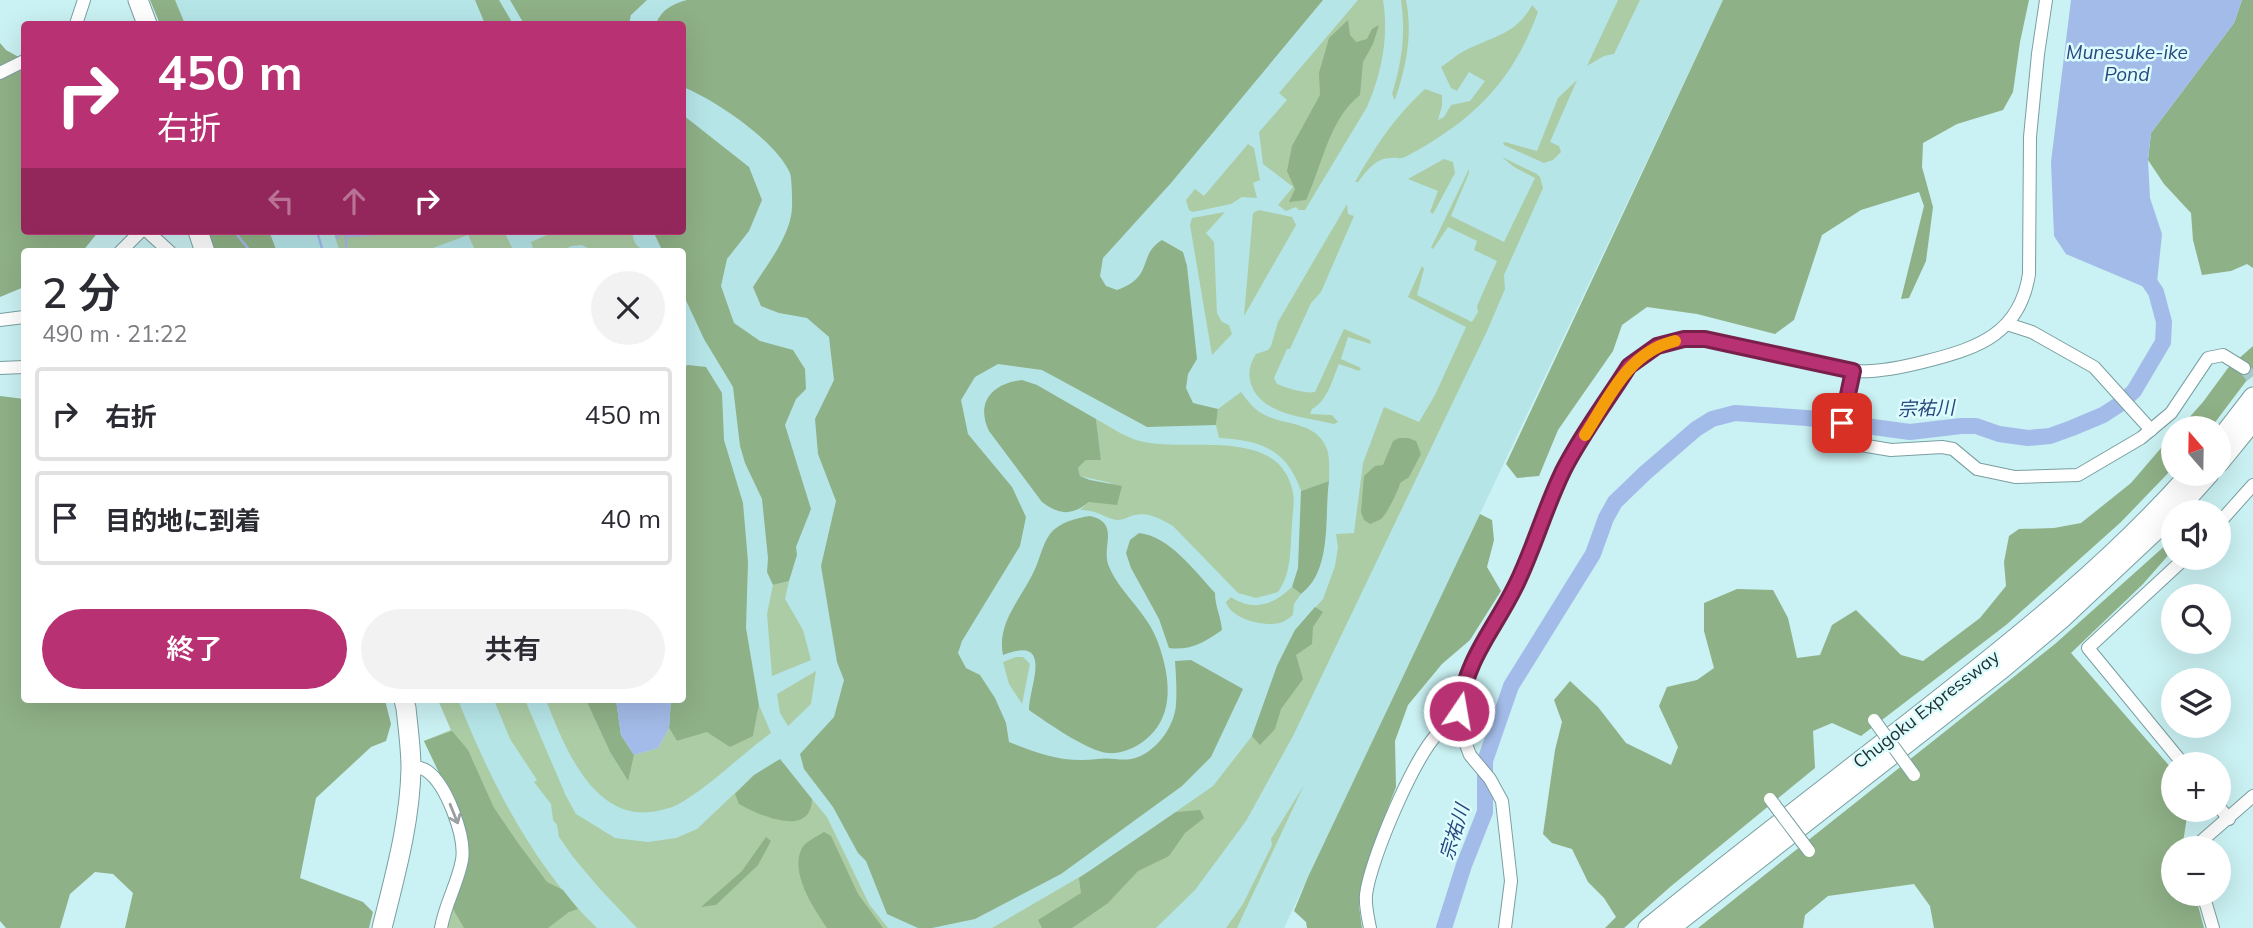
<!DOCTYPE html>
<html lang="ja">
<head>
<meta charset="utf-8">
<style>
  :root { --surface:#fff; --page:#f2f2f3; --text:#2b2b33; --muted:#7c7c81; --line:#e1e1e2; --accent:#b83172 }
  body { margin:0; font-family:Mulish,"Noto Sans JP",sans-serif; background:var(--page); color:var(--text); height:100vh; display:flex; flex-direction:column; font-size:26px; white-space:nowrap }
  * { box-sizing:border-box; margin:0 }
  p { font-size:23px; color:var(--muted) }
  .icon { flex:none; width:38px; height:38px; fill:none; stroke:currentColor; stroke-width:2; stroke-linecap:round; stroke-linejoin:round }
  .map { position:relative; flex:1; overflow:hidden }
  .drawer { position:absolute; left:21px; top:248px; width:665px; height:455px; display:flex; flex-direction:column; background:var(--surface); border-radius:7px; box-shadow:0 7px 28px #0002 }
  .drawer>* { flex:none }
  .guide { position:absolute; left:21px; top:21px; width:665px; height:214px; border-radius:7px; box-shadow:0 7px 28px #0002; background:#b83172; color:#fff; overflow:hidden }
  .needle { width:46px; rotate:340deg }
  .buttons { position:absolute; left:2161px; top:416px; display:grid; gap:14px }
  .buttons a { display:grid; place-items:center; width:70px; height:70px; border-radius:50%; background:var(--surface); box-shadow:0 7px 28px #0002; font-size:35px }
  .pin { position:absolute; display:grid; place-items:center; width:60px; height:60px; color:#fff; margin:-30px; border-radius:14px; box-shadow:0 4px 10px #0006 }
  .me { position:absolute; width:77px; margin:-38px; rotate:12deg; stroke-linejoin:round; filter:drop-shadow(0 0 5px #0008) }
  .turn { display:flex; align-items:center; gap:24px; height:147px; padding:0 21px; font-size:32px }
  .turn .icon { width:91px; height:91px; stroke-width:2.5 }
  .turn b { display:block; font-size:49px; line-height:60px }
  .lanes { display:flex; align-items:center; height:66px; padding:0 21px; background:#0003; justify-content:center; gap:35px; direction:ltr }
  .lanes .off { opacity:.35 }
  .round { display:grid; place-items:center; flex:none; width:74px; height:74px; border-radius:37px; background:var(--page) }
  .headline { display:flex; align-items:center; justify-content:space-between; height:119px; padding:0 21px }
  h1 { font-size:42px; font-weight:600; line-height:52px }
  .button { display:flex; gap:14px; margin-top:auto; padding:14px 21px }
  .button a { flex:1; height:80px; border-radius:42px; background:var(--accent); color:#fff; font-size:28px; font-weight:600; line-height:80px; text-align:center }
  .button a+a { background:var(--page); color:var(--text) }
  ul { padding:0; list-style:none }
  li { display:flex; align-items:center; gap:21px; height:94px; margin:0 14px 10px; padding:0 7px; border:4px solid var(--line); border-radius:7px }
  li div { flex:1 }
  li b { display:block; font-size:26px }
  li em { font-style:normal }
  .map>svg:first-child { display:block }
  .built { fill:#b6e5e8 }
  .green { fill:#accca5 }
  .forest { fill:#8fb187 }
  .water { fill:#a3bbe8 }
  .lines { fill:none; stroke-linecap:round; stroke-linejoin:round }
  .stream { stroke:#a3bbe8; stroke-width:2.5 }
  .river { stroke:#a3bbe8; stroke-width:16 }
  .minor-tunnel { stroke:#a8cacc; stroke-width:12; stroke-dasharray:12 6; stroke-linecap:butt }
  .minor-casing { stroke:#7a9fa1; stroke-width:14 }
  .highway-casing { stroke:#7a9fa1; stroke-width:21 }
  .minor { stroke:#fff; stroke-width:12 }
  .highway { stroke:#fff; stroke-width:19 }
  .minor-bridge-casing { stroke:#7a9fa1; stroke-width:14; stroke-linecap:butt }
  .minor-bridge { stroke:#fff; stroke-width:12 }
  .oneway { stroke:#9aa0a1 }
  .route-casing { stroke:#78204a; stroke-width:18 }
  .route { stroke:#b83172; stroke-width:12 }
  .slow { stroke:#f59e0b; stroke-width:12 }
  .labels { text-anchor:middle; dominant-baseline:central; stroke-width:5; stroke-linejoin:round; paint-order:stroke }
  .street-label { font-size:18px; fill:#1e2d2e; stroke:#ddfcfe }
  .water-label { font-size:19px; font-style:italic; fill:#2b467e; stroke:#ddfcfe }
</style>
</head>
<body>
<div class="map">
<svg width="2253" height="928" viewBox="0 0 2253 928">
  <rect width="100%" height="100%" fill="#caf1f3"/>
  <path class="built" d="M150,0H1723L1284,928H446L457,896L467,848L460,817L424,741L451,730L438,700H682V252H214L207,231H682V24H160Z"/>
  <g class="green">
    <path d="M1358,0H1383C1389,36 1382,73 1367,107L1305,210H1299L1296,207L1286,211L1278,205L1293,187L1263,164L1259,132L1287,100L1279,93Z"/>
    <path d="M1401,0H1406C1413,35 1406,67 1395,100L1392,94C1402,62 1406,33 1401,0Z"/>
    <path d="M1618,0H1640L1614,54L1604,56L1587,66Z"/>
    <path d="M1532,5L1538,12C1512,83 1472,121 1407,156C1400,160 1398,157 1391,158C1375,158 1367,171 1358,182H1355C1377,144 1393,119 1425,89L1442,95V106L1438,120L1444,117L1451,105L1470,101L1485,81L1469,72L1457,91L1451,88L1441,67C1449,62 1456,55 1464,51C1493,36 1516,35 1532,5Z"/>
    <path d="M1577,80L1550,142L1559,146L1561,152L1553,160L1544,163L1504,145L1503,143L1505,142L1537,151L1558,98Z"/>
    <path d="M1248,144L1254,148L1260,180L1253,183L1257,198L1242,197L1231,204L1193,212L1189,210L1186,200L1195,189L1204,196Z"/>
    <path d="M1502,157L1537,174L1540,177L1543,188L1504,275L1505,289L1488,329L1293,736L1246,821L1195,890L1156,928H992L1095,868L1213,786L1252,736L1277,666L1295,630L1323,599L1335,566L1338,547L1336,534L1354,533L1363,463L1384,407L1419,422L1435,395L1466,327L1408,297L1422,266L1424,269L1417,295L1472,322L1478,312L1477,306L1497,261L1474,250L1477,241L1448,227L1433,249L1431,248L1469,169V173L1451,216L1504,242L1535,178L1514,167Z"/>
    <path d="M1444,159L1453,162L1455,173L1433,214L1430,212L1438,191L1408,179Z"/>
    <path d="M1347,204L1348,214L1354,216L1321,292L1311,303L1290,349H1287L1274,378L1277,384C1286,388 1306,394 1315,392L1344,329L1370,340L1371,344L1348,337L1341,359L1361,368L1359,371L1339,364C1332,380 1328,400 1312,409L1310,414L1332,415L1338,422L1334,424C1306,417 1257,415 1250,380C1248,371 1251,362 1256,354L1268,350L1271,346L1278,322Z"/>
    <path d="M1259,210L1292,217L1296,225L1244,316L1253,213Z"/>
    <path d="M1225,212L1206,233L1214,242L1217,313L1222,322L1229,325L1232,334L1212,355L1190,225L1192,218Z"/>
    <path d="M333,231H504L514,252H476L468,235L422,252H340Z"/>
    <path d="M556,231H633C632,243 637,247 647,252H596L582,245L571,246L561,252H534L531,242Z"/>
    <path d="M1241,392C1248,401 1254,410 1265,415C1284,425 1312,422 1324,443C1331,454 1329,469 1329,481L1301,491C1287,449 1260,440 1219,438L1216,425L1218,409Z"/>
    <path d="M1096,419C1111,427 1127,439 1144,442C1190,452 1281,426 1293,493C1295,503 1292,515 1292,525C1290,548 1292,573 1278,592L1256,598L1238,593L1173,526C1161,519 1149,512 1135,515C1129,516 1124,520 1118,520C1105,519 1099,510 1080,510L1111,483L1080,476L1078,468L1086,460H1101Z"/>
    <path d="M789,581L785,599L803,630L811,660L772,676L767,614L773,585Z"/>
    <path d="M1292,587L1301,594L1294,604L1293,615C1290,617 1287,620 1283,622C1268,628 1231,620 1226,602L1231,597C1254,612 1273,605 1292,587Z"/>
    <path d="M1016,657H1023L1030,664L1022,704L1009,684L1003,662Z"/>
    <path d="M816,671L811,704L788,726L780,713L777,694Z"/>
    <path d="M438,700H458C491,782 533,866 597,928H446C454,907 467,871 467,848C467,816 438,771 424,741L451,730Z"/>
    <path d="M494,700H525L566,796L576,814L615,838L648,842L676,838L697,829L754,775L796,780L827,817L869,904L888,928H637L600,889L573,857L559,837L557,825L553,820L551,804L534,782L537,780L510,739Z"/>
    <path d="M546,700H586L610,752L627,780L634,755L658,748L669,728L677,741L707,732L753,736L759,705L771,733C739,756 711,786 677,805C671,808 664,809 657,811C594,824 564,746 546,700Z"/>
    <path d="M1304,785L1237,928H1226L1243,904L1272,845L1271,839Z"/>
  </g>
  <g class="forest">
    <path d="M150,0H175L185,24H160Z"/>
    <path d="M475,0H499L513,24H485Z"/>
    <path d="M510,0H647L631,15L629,24H524Z"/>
    <path d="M687,0H1323L1171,183L1103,258L1100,276L1106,286L1117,290C1155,277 1137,255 1162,240L1183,252L1187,266L1197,359L1188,374L1186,388L1193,403L1218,409L1216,425L1147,427L1042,370L998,364L975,377L961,400L968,434L1012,487L1026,517L1020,546L962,641L958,653L966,668L980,675L995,698L1006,723L1009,742C1041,755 1064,763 1098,759C1109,757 1121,761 1131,759C1154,755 1175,727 1176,704C1177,690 1176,675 1175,661L1191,660L1243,689L1211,757L1182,786L1061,874L975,919L932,928H918L887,914L866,861L858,853L833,807L804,769L800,754L834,717L844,680L837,662L821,566L836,501L818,454L815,419L834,380L829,337L807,318L779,313L761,306L753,287C767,265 786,241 791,216C793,209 792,179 790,173C775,140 715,100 683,87L682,24H656C661,10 672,4 687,0Z"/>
    <path d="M1723,0H2029L2020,42L2013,92L2003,110L1957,124L1923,143L1922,167L1933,207L1926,261L1909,298L1901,299L1924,206L1919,192L1861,210L1822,235L1794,320L1775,334L1697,314L1647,307L1622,325L1613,351L1558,430L1539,476L1517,478L1506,464Z"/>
    <path d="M2242,0H2253V268L2247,264L2231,271L2202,275L2193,240L2191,213L2164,184L2148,160L2151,133L2234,23Z"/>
    <path d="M1348,20L1350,35L1356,42L1367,39L1372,29L1379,25L1373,44L1363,62L1360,95C1329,119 1322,166 1306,200L1289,202L1295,189L1287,171L1292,146L1320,95L1319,73L1329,38Z"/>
    <path d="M0,43L6,50L24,60V231H99L82,252H24V287L0,297Z"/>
    <path d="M683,115L749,167L762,200L749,231L727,259L721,286L734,323L760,341L793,350L805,369L806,389L796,399L785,425L811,509L796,547L797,555L789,581L773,585L767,572L768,558L762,499L745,463L740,446L733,387L704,339L683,294L682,252H663L653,231H682Z"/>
    <path d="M207,231H269L277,252H214Z"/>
    <path d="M2253,346V372L2210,429H2179L2203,402L2228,368Z"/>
    <path d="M688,365L706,367L722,393L724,440L743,503L748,562L746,628L759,705L753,736L730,747L707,732L677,741L669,728L671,700H682V367Z"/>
    <path d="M1022,380L1037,385L1096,419L1101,460H1086L1078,468L1080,476L1090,480L1122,486L1117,505L1089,502C1072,516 1059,515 1042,502L989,431C975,402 993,383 1022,380Z"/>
    <path d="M0,396L24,399V700H385L391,724L386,741L371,747L316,798L300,878L363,902L373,912L369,928H125L133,893L113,874L95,872L70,894L60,928H6L0,921Z"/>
    <path d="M2173,434V468L2121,522L2006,625L1861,736L1832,723L1813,731L1815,768L1670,887L1624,928H1605L1616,917L1604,898L1588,882L1572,849L1552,843L1543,834L1555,750L1562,722L1554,700L1570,681L1598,707L1626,743L1671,765L1678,747L1659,706L1667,687L1697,680L1714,668L1704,631V603L1737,589L1773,590L1788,618L1797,658L1820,655L1832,625L1856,610L1901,655L1923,661L1980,618L2006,586L2004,562L2009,536L2019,529L2054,528L2081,523L2131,483Z"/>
    <path d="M1399,438H1408L1416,441L1421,454L1409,477L1400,483C1399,490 1386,515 1381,519C1378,521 1374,522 1370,524L1364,520L1361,512L1364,476L1375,466L1383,465L1393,441Z"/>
    <path d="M1329,481C1324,516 1333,570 1301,594L1292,587L1298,568L1301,491Z"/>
    <path d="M1480,514L1492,520L1494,540L1487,567L1501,591L1470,640L1442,664L1408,705L1395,741L1396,787L1368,860L1359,906L1362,928H1307L1306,922L1294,911L1308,877Z"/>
    <path d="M1090,516C1120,523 1102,545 1108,564C1117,590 1147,612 1157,640C1171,677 1177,721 1138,745C1129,750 1119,754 1108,753C1089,752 1046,722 1029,710C1028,689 1056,634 1003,655C996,622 1023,597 1035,569C1040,558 1043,543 1050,534C1059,522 1077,518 1090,516Z"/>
    <path d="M1139,533C1169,536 1195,571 1215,593C1215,606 1221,617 1222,630C1205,642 1190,651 1169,648L1159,619L1131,568L1126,553L1130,540Z"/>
    <path d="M2168,543L2172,551L2143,584L2071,653L2173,770L2174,810H2188L2182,849H2174V894H2195L2204,928H1934L1930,906L1914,884L1828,896L1805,915L1803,928H1698L2055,644Z"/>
    <path d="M1315,607L1323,612L1313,627L1312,644L1296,655L1303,679L1281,709L1275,729L1260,745L1252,736L1277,666L1295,630Z"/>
    <path d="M586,700H616L621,735L634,755L628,781L610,752Z"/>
    <path d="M452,731L468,750L494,808L518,843L547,882L563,890L578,909L569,912L548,928H464L453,909L467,848L460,817L424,741Z"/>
    <path d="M780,759L812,799C811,839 759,815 739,804L735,794L754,775Z"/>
    <path d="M1200,810L1204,818L1185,833L1169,856L1138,871L1108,903L1072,928H1042L1038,920L1081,893L1079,878L1176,812Z"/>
    <path d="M824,832L831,836L858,894L883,928H827C814,909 789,872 802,848C806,841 818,836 824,832Z"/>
    <path d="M766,837L771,841L758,865L716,905L701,907L742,871Z"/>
  </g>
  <g class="water">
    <path d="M2071,0H2242L2234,23L2151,133L2148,160L2150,198L2162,234L2156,292L2066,254L2054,236L2051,162Z"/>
    <path d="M616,700H671L669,728L658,748L634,755L621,735Z"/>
  </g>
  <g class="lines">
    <g class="stream">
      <path d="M234,231L251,252"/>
      <path d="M317,231L323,252"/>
      <path d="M344,231L346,236L392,233"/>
      <path d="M337,238L342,231"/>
      <path d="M346,252V236"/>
    </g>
    <path class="river" d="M1444,928L1464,865L1485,812V761L1511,686L1593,554L1606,518L1615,502L1645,473L1696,429L1712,419L1735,413L1807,418L1910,432L1961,426H1976L1999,434L2028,438L2050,436L2072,428L2103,415L2120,404L2134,391L2163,342L2164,322L2156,292L2145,276"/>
    <path class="minor-tunnel" d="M2244,368L2253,379"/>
    <g class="minor-casing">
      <g id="minor">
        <path d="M76,24L84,0"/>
        <path d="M0,73L24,61"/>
        <path d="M147,231L170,252"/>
        <path d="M120,252L141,231"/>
        <path d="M0,320L24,317"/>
        <path d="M2007,324L2032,332L2094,367L2151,430"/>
        <path d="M0,368L24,367"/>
        <path d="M1853,371L1841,438L1855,444L1891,450L1942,447L1953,449L1977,469L2015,477L2078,475L2141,438L2171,413L2208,358L2223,355L2244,368"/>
        <path d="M2219,523L2253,485"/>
        <path d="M2184,765L2088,648L2185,558"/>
        <path d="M411,766C416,767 423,768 427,771C446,784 466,836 462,860C458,883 445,904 441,928"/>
        <path d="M2219,807L2229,819"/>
        <path d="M2196,849L2197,845L2253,796"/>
        <path d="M2203,894L2213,928"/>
        <path d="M1370,928C1368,918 1365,906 1366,895C1370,860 1414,757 1439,732C1445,726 1452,725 1459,726"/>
        <path d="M1505,928L1511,881L1502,801L1490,779L1470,755L1459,726L1462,688L1468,669L1518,581L1547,505L1565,467L1629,366L1657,346L1684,339H1705C1738,346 1771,353 1805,361C1820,364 1837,370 1852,371C1876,373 1904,367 1927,361C1979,348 2020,333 2029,274L2030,137L2038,54L2046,0"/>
      </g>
    </g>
    <g class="highway-casing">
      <g id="highway">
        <path d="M138,0L147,24"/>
        <path d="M198,231L205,252"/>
        <path d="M2219,441L2253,397"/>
        <path d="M2219,463L2253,421"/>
        <path d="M2174,513L2209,474"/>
        <path d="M382,928C395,875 410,823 411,768C411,748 408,728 406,708L404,700"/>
        <path d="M1648,928C1740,853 1835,781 1928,708C2020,636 2112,562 2190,474"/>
        <path d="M1670,928L2003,668L2060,620L2174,513"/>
      </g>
    </g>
    <use href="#minor" class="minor"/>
    <use href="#highway" class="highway"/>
    <g class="minor-bridge-casing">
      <g id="minor-bridge">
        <path d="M1874,720L1914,775"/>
        <path d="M1770,799L1809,851"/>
      </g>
    </g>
    <use href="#minor-bridge" class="minor-bridge"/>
  </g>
  <defs><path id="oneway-shaft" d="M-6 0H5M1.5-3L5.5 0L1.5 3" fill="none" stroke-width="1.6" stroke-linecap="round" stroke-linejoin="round" transform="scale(1.75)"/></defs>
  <use class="oneway" href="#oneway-shaft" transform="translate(454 814) rotate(68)"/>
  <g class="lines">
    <g class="route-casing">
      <path id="route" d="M1459,711C1467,656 1493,632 1516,585C1534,548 1545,508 1563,471C1581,435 1607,401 1629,366L1657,346L1684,339H1705L1853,371L1842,423"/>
    </g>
    <use href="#route" class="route"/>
    <path class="slow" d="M1585,435C1609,398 1628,352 1675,341"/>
  </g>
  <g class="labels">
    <g class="street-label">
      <text transform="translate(1926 709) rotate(-38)">Chugoku Expressway</text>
    </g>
    <g class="water-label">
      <text x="2127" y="52">Munesuke-ike<tspan x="2127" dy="22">Pond</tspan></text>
      <text transform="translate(1926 408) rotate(-2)">宗祐川</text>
      <text transform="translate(1454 832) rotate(-73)">宗祐川</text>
    </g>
  </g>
</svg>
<div class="buttons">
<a><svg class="needle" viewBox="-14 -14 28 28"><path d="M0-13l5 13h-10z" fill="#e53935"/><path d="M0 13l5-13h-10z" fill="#7c7c81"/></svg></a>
<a><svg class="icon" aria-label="sound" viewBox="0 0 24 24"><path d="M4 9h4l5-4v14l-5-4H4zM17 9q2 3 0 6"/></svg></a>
<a><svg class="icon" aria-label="search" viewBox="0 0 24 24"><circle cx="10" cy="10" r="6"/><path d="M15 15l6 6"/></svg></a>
<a><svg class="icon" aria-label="layers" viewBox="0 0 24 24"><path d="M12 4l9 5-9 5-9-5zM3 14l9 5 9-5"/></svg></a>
<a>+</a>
<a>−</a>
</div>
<div class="pin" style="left:1842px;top:423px;background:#d93025"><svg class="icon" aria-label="arrive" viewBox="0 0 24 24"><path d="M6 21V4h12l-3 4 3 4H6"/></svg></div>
<svg class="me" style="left:1459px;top:711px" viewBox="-20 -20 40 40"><circle r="17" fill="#b83172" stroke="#fff" stroke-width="3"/><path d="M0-11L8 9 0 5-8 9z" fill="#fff"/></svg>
<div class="guide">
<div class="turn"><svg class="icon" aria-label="right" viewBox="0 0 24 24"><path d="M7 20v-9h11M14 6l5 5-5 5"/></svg><div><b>450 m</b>右折</div></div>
<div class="lanes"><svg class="icon off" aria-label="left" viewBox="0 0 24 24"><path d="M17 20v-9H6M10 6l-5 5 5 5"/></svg><svg class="icon off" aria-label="ahead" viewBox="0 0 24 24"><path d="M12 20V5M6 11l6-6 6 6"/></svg><svg class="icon" aria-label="right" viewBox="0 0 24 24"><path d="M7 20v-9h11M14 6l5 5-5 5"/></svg></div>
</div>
<section class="drawer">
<div class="headline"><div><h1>2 分</h1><p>490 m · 21:22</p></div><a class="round"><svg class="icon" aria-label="close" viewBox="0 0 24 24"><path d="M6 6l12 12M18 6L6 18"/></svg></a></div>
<ul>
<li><svg class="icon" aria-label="right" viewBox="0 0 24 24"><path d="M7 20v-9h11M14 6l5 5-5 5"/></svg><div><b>右折</b></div><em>450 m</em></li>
<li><svg class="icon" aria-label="arrive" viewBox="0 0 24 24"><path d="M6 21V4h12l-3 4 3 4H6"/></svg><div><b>目的地に到着</b></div><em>40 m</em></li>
</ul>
<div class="button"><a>終了</a><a>共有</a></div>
</section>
</div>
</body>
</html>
